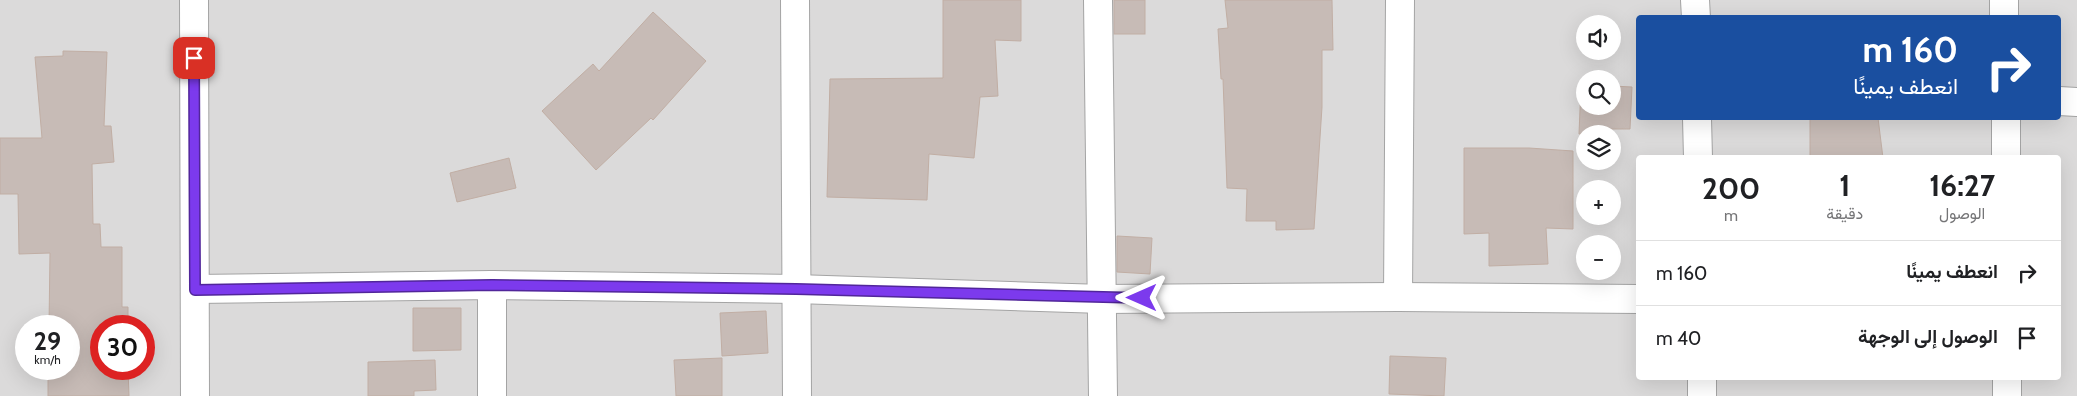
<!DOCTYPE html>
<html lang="ar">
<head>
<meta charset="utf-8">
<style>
  :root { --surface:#fff; --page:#f6f6f6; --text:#202124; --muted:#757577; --line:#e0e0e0 }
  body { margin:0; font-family:Cabin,Vazirmatn,sans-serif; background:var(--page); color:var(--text); direction:rtl; height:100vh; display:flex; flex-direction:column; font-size:19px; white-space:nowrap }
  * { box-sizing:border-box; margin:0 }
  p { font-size:16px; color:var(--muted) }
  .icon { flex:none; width:28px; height:28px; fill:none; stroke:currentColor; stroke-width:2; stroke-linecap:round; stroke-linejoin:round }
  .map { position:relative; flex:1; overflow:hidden; direction:ltr }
  .panel { position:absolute; left:1636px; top:155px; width:425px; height:225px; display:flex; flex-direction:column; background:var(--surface); border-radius:5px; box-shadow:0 5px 20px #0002; direction:rtl }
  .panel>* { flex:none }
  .top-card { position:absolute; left:1636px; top:15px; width:425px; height:105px; border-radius:5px; box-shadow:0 5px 20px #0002; direction:rtl; background:#1a4fa0; color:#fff; overflow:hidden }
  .controls { position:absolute; left:1576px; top:15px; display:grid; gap:10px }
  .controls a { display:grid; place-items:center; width:45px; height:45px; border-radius:50%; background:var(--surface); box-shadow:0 5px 20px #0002; font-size:25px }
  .speed { position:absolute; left:15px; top:315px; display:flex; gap:10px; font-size:25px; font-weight:700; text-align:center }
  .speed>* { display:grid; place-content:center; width:65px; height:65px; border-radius:50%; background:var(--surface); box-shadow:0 5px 20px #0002; line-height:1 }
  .speed small { font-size:12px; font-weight:400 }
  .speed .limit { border:8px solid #d22; background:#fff; color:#111 }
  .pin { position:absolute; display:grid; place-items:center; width:42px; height:42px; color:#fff; margin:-21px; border-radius:10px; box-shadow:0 2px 8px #0006 }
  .me { position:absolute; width:55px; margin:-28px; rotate:270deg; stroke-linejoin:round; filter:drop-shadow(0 0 4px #0008) }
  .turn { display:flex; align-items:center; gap:18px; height:105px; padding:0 20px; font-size:22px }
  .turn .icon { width:65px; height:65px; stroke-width:2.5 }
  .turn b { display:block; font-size:35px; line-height:42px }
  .eta { display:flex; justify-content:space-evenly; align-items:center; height:85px; text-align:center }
  .eta b { font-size:30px; font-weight:700; line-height:35px }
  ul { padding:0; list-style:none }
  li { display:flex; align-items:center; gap:15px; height:65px; padding:0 20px; border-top:1px solid var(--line) }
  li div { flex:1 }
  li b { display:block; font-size:19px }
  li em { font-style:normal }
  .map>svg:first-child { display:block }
  .residential { fill:#dbdada; fill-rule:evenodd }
  .building { fill:#c7bbb6; stroke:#c1aea4 }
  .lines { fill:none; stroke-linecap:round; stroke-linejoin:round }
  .street-casing { stroke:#a4a4a4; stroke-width:30 }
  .street { stroke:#fff; stroke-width:28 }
  .route-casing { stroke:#51269a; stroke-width:12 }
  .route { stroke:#7c3aed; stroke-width:9 }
</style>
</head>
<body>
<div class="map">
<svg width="2077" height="396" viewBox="0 0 2077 396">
  <rect width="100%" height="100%" fill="#efeae2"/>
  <path class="residential" d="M0,0H2077V396H0ZM1639,18H2059V118H1639ZM1585,24H1612V51H1585ZM1585,79H1612V106H1585ZM1585,134H1612V161H1585ZM1639,158H2059V378H1639ZM1585,189H1612V216H1585ZM1585,244H1612V271H1585ZM26,326H69V369H26ZM101,326H144V369H101Z"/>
  <g class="building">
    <path d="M943,0H1021V41L995,40L998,96L980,97L974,158L929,154L927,200L827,197L830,79L943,78Z"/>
    <rect x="1114" y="0" width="31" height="34"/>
    <path d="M1225,0H1332L1333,50H1322V107L1314,229L1276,230V221H1246L1247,189L1227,188L1223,79H1221L1218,29L1228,28Z"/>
    <path d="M653,12L706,61L653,120L651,118L596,170L542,111L593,64L599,71Z"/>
    <path d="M63,51L107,52L104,126H111L114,162L92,164L93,224H100L101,247H122V307H128V326H101V369H128L129,396H48V369H69V326H49L50,253L19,254L18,194H0V138H42L35,57L63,56Z"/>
    <path d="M1581,85H1585V106H1612V86L1632,87L1630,129H1609L1608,134H1579Z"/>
    <path d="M1810,118H1878L1883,158H1810Z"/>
    <path d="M1464,148H1529L1573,151V229L1546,228L1548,264L1489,266V233L1464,234Z"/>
    <path d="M509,158L516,188L457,202L450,173Z"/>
    <path d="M1117,236L1152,238L1150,274L1117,272Z"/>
    <path d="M413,308H461V350L413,351Z"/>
    <path d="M766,311L768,353L722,356L720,313Z"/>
    <path d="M1390,356L1446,358L1444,396L1389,394Z"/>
    <path d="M722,358V396H676L674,360Z"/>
    <path d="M435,360L436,390L414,391V396H368V362Z"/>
  </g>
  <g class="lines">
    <g class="street-casing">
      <g id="street">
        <path d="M194,0L195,396"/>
        <path d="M795,0L797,396"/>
        <path d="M1098,0L1103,396"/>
        <path d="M1695,0L1696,18"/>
        <path d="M2004,0V18"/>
        <path d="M2059,101L2077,102"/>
        <path d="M1697,118L1698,158"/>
        <path d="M2006,118V158"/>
        <path d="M492,285V396"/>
        <path d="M195,289L492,285L796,289L1103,299L1398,297L1639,299"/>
        <path d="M1398,297L1400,0"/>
        <path d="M1702,378V396"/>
        <path d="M2007,378V396"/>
      </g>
    </g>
    <use href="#street" class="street"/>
  </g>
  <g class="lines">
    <g class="route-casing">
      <path id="route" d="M194,58L195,290L492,285L796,289L1142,298"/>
    </g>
    <use href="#route" class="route"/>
  </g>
</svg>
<div class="controls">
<a><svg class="icon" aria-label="sound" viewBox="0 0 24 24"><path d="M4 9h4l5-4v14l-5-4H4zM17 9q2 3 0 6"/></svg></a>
<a><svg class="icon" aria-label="search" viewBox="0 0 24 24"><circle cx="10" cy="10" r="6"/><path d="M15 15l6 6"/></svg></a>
<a><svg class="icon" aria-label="layers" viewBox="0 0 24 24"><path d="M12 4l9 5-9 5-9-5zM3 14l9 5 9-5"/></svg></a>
<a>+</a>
<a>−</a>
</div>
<div class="speed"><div>29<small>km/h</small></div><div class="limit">30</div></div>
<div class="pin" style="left:194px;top:58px;background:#d93025"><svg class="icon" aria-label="arrive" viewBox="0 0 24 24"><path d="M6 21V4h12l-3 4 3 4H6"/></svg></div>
<svg class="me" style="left:1142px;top:298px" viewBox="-20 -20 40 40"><path d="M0-17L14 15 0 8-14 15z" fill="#7c3aed" stroke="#fff" stroke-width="4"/></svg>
<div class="top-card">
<div class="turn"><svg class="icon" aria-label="right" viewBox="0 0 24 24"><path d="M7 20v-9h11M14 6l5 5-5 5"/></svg><div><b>160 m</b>انعطف يمينًا</div></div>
</div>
<section class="panel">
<div class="eta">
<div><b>16:27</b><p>الوصول</p></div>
<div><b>1</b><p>دقيقة</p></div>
<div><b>200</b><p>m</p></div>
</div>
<ul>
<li><svg class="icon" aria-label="right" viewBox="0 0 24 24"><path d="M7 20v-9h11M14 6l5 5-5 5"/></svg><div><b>انعطف يمينًا</b></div><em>160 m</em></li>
<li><svg class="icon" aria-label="arrive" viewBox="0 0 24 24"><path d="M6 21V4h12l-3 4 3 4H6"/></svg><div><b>الوصول إلى الوجهة</b></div><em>40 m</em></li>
</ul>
</section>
</div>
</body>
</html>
